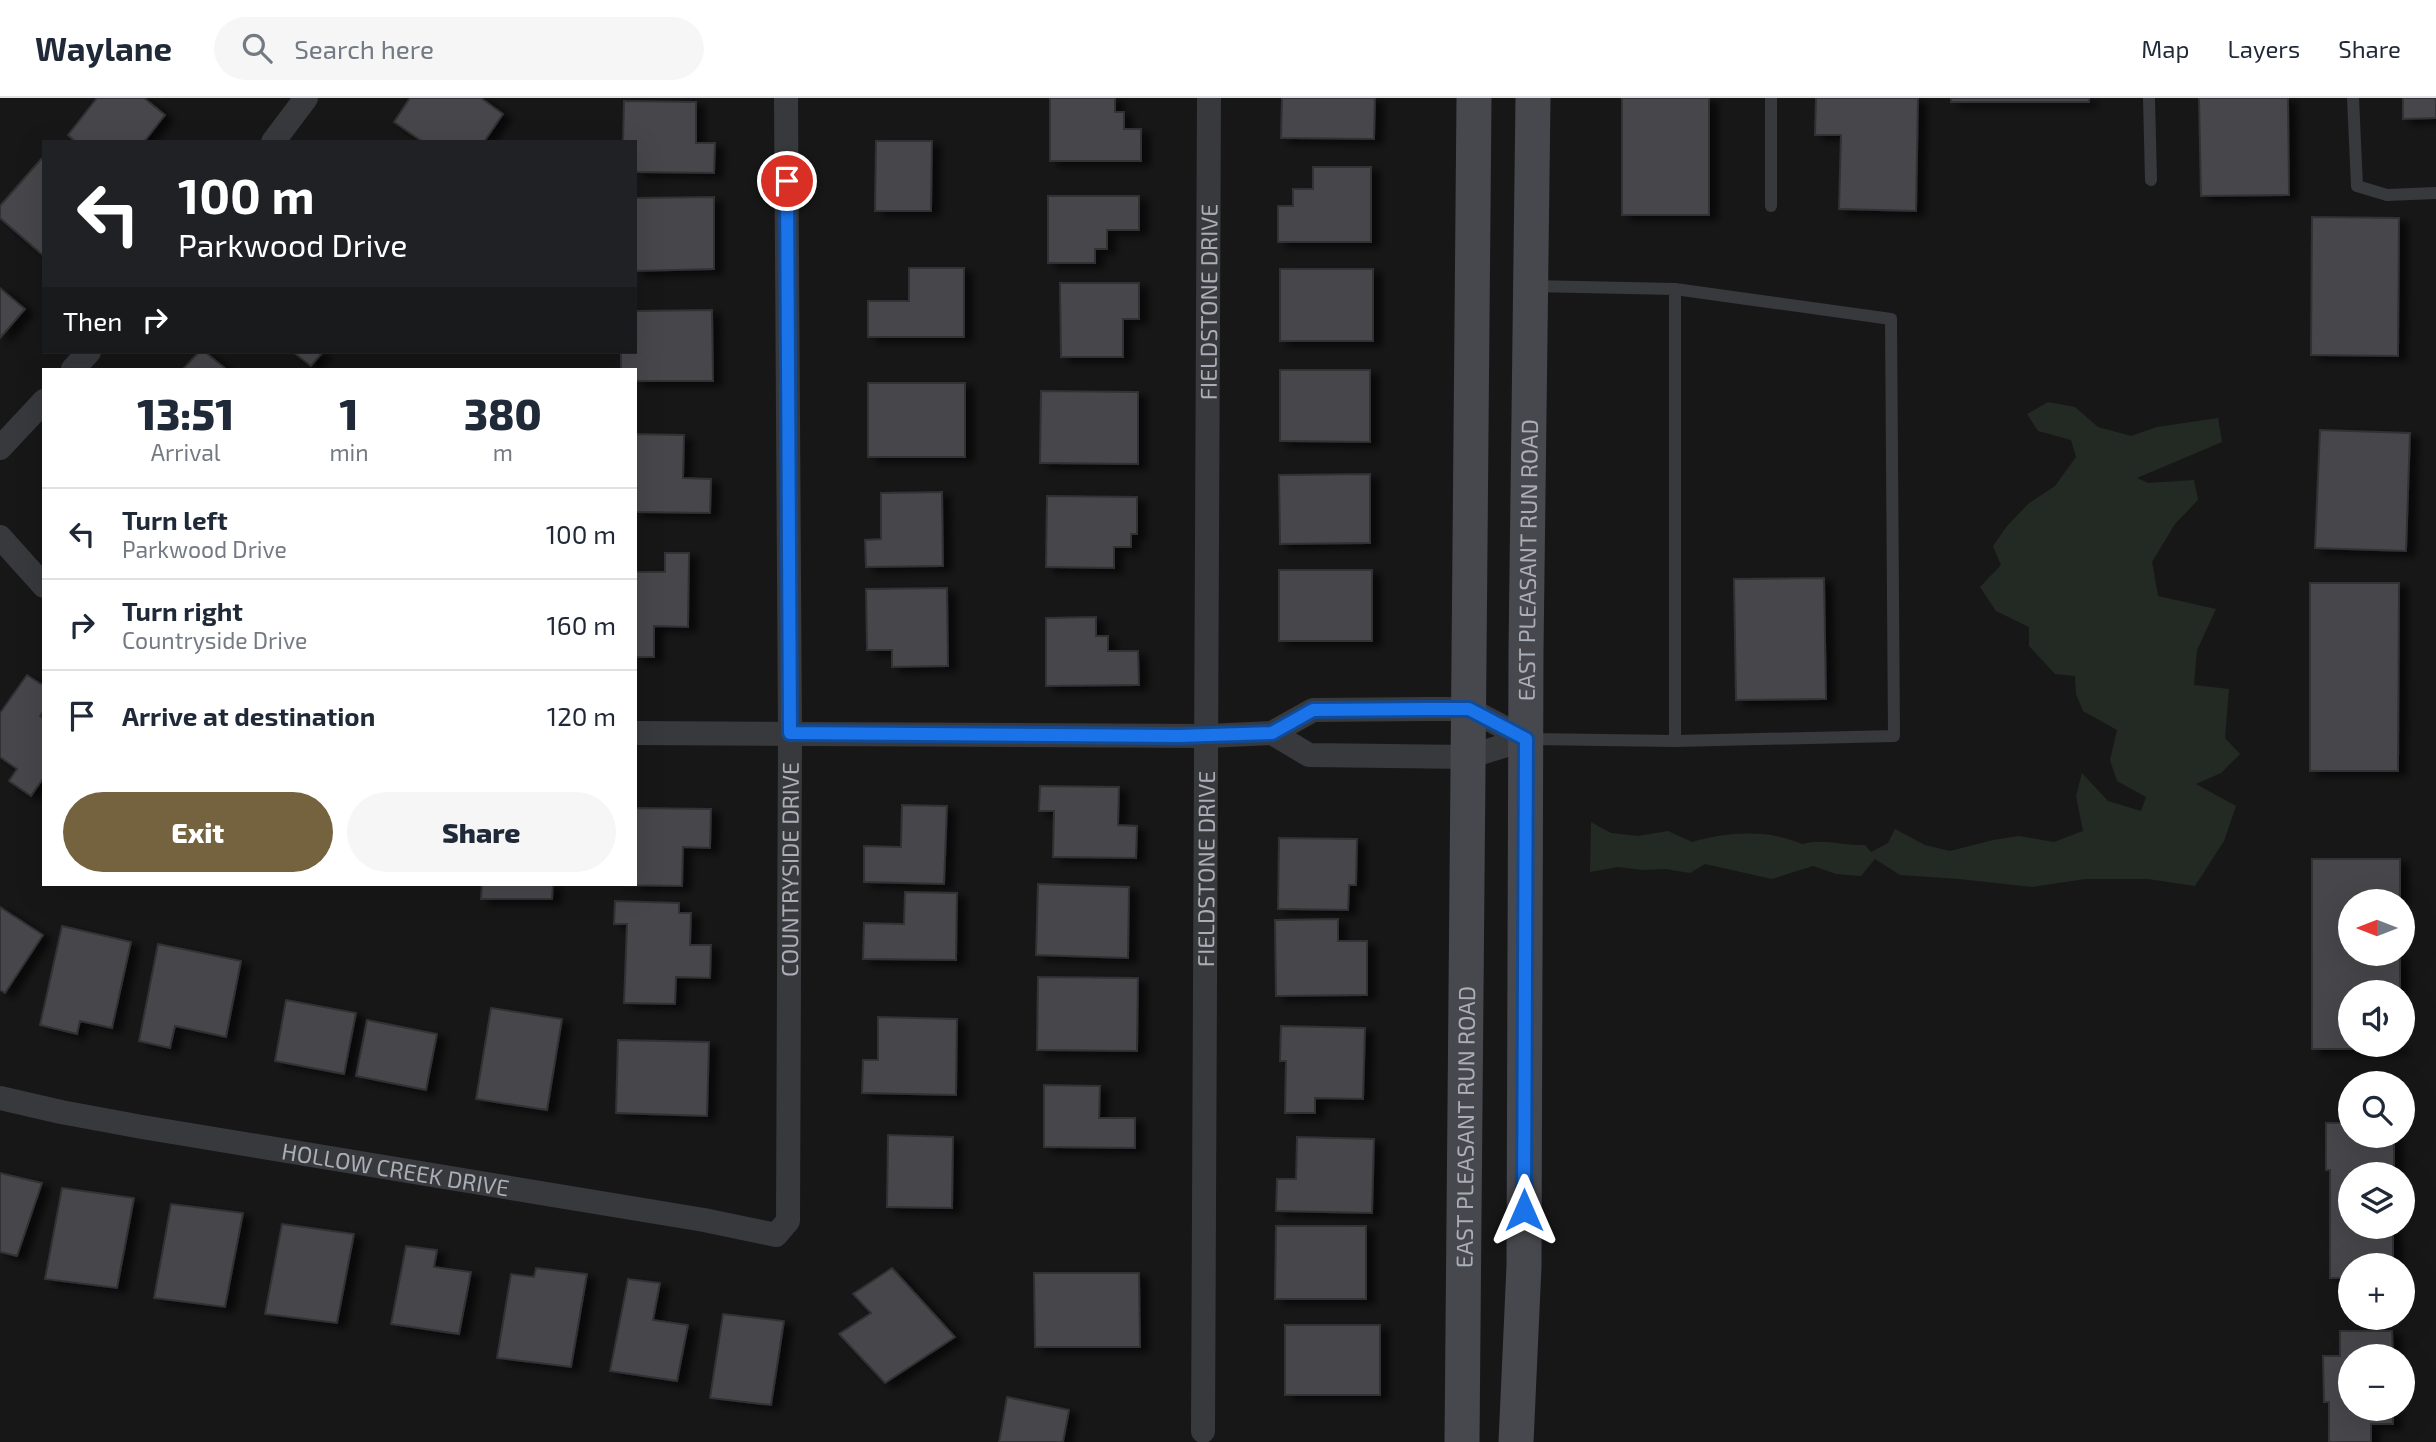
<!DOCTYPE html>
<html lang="en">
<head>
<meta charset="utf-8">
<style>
  :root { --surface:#fff; --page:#f6f6f7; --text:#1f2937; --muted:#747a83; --line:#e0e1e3; --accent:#75623f }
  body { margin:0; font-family:"Exo 2",sans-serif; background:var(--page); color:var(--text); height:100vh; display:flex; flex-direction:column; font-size:26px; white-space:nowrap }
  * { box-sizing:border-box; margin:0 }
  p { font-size:23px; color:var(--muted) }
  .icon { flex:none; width:38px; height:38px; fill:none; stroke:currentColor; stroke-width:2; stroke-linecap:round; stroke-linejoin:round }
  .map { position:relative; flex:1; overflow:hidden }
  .details { position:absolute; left:42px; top:270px; width:595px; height:518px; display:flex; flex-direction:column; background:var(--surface); border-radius:0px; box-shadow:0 7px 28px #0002 }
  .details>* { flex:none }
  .banner { position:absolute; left:42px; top:42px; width:595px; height:214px; border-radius:0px; box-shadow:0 7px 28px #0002; background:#202124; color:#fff; overflow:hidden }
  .needle { width:46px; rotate:270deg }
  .tools { position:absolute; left:2338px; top:791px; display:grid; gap:14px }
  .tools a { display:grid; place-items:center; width:77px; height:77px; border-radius:50%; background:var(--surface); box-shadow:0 7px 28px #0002; font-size:35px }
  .pin { position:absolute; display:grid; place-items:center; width:60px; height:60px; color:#fff; margin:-30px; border:4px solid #fff; border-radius:50%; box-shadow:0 2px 7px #0007 }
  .me { position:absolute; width:77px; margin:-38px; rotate:0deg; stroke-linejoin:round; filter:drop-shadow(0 0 5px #0008) }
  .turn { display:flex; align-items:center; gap:24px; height:147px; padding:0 21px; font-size:32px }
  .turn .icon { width:91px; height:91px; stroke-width:2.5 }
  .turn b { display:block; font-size:49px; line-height:60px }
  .then { display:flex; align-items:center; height:66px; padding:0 21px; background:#0003; gap:14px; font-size:26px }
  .eta { display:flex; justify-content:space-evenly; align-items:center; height:119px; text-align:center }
  .eta b { font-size:42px; font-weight:800; line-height:49px }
  .cta { display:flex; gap:14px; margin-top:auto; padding:14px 21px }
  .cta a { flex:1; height:80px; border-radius:42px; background:var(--accent); color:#fff; font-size:28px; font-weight:800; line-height:80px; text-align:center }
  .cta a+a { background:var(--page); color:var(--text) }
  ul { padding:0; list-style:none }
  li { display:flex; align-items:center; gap:21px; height:91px; padding:0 21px; border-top:2px solid var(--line) }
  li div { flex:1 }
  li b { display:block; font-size:26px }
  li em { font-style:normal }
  header { display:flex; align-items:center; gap:42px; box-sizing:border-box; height:98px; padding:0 35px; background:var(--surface); border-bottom:2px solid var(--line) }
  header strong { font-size:33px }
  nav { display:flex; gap:38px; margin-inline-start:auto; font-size:24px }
  .search { width:490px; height:63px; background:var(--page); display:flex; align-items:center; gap:18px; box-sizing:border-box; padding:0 24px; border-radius:38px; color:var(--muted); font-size:26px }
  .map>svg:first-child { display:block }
  .green { fill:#232a24 }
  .building { fill:#46474b; stroke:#313134; stroke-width:2; filter:url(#shadow) }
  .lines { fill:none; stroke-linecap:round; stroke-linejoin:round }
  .service { stroke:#38393d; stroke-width:12 }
  .minor { stroke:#38393d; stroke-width:24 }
  .secondary { stroke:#46484d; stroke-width:35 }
  .route-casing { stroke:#114b97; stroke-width:18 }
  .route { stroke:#1a73e8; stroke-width:12 }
  .labels { text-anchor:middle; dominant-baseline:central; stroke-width:6; stroke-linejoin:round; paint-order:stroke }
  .street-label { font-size:23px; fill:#aaaeb7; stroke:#121213 }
</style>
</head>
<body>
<header>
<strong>Waylane</strong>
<div class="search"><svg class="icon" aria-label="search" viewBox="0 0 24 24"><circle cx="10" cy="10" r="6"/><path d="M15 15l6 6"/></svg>Search here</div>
<nav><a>Map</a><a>Layers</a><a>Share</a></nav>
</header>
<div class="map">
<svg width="2436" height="1344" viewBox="0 0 2436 1344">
  <defs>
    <filter id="shadow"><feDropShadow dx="8" dy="4.5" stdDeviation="3.5" flood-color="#0009"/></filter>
  </defs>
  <rect width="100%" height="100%" fill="#171718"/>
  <path class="green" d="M2048,304L2075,309L2098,329L2131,338L2157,329L2218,320L2222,344L2137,380L2148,385L2194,382L2198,402L2175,426L2152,464L2158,498L2216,511L2197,552L2194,587L2229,591L2225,640L2240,656L2221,675L2196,686L2236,708L2224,743L2195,788L2148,781H2085L2032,789L1959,781L1900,777L1875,761L1861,778L1836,776L1813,768L1772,781L1705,766L1690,775L1665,771L1642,772L1618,769L1590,774L1591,724L1611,735L1638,738L1668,733L1692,744C1727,734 1768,731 1802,746C1826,740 1841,748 1865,747L1871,754L1888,745L1895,731L1925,747L1950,753L1993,742L2019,738L2054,744L2083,733L2076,698L2082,675L2108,703L2141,713L2146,699L2117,683L2110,662L2117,632L2083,613L2076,596L2075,578L2055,576L2029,548V529L1996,513L1980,489L2001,467L1993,448L2007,428L2028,406L2055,388L2076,359L2071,342L2038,333L2027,316Z"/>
  <g class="building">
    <path d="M97,0H144L165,17L144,44H76L68,37Z"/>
    <path d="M410,0H481L503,16L484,44H423L394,24Z"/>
    <path d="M1050,0H1115V14H1124V31H1141V63H1050Z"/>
    <path d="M1282,0H1375L1374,41L1281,40Z"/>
    <rect x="1622" y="0" width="87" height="117"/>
    <path d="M1816,0H1918L1916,113L1839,111L1841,37H1815Z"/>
    <rect x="1951" y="0" width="138" height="4"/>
    <path d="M2199,0H2288L2289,97L2201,98Z"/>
    <path d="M2403,0H2436V20L2403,21Z"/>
    <path d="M624,3L696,4V45H715L714,75L635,74V44H623Z"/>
    <path d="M876,43H932L931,113H875Z"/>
    <path d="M42,60L44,62V158L0,120V108Z"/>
    <path d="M1313,69H1371V144H1278V108H1293V91H1313Z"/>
    <path d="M1048,98H1139V132H1107V151H1095V165H1048Z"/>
    <path d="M714,99V171L635,173V100Z"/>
    <path d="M2312,119L2399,120L2398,258L2311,257Z"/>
    <path d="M909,170H964V239H868V203H909Z"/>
    <rect x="1280" y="171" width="93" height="72"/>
    <path d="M1060,185H1139V221H1123V259H1061Z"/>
    <path d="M0,190L25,211L0,240Z"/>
    <path d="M712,212L713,283H635V271H621V254H635V213Z"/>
    <path d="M199,254H205L226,271H183Z"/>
    <path d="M293,254H323L311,268Z"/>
    <path d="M1280,272H1370V344L1280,343Z"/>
    <rect x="868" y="285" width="97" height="74"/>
    <path d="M1041,293L1138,294V366L1040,365Z"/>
    <path d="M2320,332L2410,335L2406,453L2315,450Z"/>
    <path d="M635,336L684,337L683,380L711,381L710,415L635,414Z"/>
    <path d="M1370,376V445L1280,446L1279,377Z"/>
    <path d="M942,394L943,468L866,469L865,442L881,441V395Z"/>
    <path d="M1047,398L1137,399V436H1131V449H1114V470L1046,469Z"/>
    <path d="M665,455H689L688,529L654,528V559H635V474H665Z"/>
    <rect x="1279" y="472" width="93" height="71"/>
    <path d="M1824,480L1826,601L1736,602L1734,481Z"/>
    <path d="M2310,485H2399L2398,673H2310Z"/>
    <path d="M947,490L948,568L892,569V552H867L866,491Z"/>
    <path d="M1096,519V538H1108V553H1138L1139,587L1046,588V520Z"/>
    <path d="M27,577L44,588V612L40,618L44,621V679L31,698L9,683L17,671L0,659V615Z"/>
    <path d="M1040,688L1119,689L1118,727L1137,728L1136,760L1053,759L1054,713H1039Z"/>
    <path d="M902,707L947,708L944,786L864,784V748L901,749Z"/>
    <path d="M635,710L711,711L710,750L683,749L682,788L616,787L635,786Z"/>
    <path d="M1279,740L1357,741L1356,787H1349L1348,812L1278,811Z"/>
    <path d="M2312,761H2400V803H2350V856H2400V894H2350V947H2400V951H2312Z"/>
    <path d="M482,786H553L552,801H481Z"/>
    <path d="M1038,786L1129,789L1128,860L1036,857Z"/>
    <path d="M905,794L957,795L956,862L863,861L864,825L904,826Z"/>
    <path d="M615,803L679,805V815H691L690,847H711L710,880L676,879L675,906L624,905L627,826H614Z"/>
    <path d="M0,809L43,837L5,895L0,892Z"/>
    <path d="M1338,821V843H1367V897L1276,898L1275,822Z"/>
    <path d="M62,828L131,844L112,930L80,923L77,936L40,927Z"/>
    <path d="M158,846L241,863L226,939L175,928L170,950L139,943Z"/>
    <path d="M1038,879L1138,880L1137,953L1037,952Z"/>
    <path d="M286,902L356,915L344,976L275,963Z"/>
    <path d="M491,910L562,921L547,1012L476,1001Z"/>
    <path d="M878,919L957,921L956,997L862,995L863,962H878Z"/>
    <path d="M367,922L437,936L426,992L356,978Z"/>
    <path d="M1281,928L1365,930L1363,1001L1315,1000V1015H1285L1286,963H1280Z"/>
    <path d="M618,942L709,944L707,1018L616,1015Z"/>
    <path d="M1044,987L1100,988L1099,1020H1135V1050L1044,1049Z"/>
    <path d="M2342,1002L2350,1003V1038H2394V1076H2350V1129H2393V1167H2350V1205H2342V1180H2330V1072H2326V1025H2342Z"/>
    <path d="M888,1037L953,1039L952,1110L887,1109Z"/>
    <path d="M1297,1039L1374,1041L1372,1115L1276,1113L1277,1081H1296Z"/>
    <path d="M0,1075L42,1085L17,1158L0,1154Z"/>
    <path d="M62,1090L134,1100L117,1190L45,1181Z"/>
    <path d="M171,1106L243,1115L225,1209L154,1200Z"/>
    <path d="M282,1126L354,1136L337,1225L265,1216Z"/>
    <path d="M1276,1128H1366V1201H1275Z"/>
    <path d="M406,1148L437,1152L434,1169L471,1174L459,1236L391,1226Z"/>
    <path d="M536,1170L587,1176L571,1269L497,1260L511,1176L534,1179Z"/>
    <path d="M892,1170L955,1239L885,1285L839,1236L871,1215L853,1196Z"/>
    <path d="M1034,1175H1139L1140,1249H1035Z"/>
    <path d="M628,1181L660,1185L653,1222L688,1227L677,1283L610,1273Z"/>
    <path d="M723,1216L784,1223L771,1307L710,1300Z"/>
    <rect x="1285" y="1227" width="95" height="70"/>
    <path d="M2340,1233H2392L2393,1258H2350V1311H2393V1326H2371V1344H2329V1304H2324L2323,1258H2340Z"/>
    <path d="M1007,1299L1069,1312L1063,1344H999Z"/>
  </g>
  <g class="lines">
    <g class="service">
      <path d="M1771,0V108"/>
      <path d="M2149,0L2151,82"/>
      <path d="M2353,0L2357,88L2387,97L2436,95"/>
      <path d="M1675,191L1891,221L1894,638L1675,643"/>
      <path d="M1530,641L1675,643V191L1532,188"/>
    </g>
    <g class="minor">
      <path d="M273,44L306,0"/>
      <path d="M73,271L89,254"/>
      <path d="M0,350L44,303"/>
      <path d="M0,439L44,488"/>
      <path d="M635,635L1207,638L1272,635L1313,612L1427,611H1469L1526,641"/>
      <path d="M1272,635L1309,657L1468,659L1526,641"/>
      <path id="s1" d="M0,1000L61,1014L142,1029L704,1122L776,1137L788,1123L790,635L786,0"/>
      <path id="s2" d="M1203,1333L1209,0"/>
    </g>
    <g class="secondary">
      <path id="s3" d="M1462,1344L1474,0"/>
      <path id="s4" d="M1516,1344L1524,1168L1526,554L1533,0"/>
    </g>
  </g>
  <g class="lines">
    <g class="route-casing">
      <path id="route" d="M787,83L790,635L1179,638L1272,635L1313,612L1427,611H1469L1526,641L1524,1112"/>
    </g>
    <use href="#route" class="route"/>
  </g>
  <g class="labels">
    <g class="street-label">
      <text stroke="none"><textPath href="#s2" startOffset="1129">FIELDSTONE DRIVE</textPath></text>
      <text stroke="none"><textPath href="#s4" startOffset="882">EAST PLEASANT RUN ROAD</textPath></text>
      <text stroke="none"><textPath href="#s1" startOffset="1158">COUNTRYSIDE DRIVE</textPath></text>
      <text stroke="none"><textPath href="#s2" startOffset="562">FIELDSTONE DRIVE</textPath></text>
      <text stroke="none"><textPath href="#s3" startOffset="315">EAST PLEASANT RUN ROAD</textPath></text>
      <text stroke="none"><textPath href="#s1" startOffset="402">HOLLOW CREEK DRIVE</textPath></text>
    </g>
  </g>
</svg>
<div class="tools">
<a><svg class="needle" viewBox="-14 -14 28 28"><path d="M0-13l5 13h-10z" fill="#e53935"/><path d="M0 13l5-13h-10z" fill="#747a83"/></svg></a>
<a><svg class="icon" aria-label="sound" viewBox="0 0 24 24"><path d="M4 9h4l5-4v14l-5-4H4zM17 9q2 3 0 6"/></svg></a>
<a><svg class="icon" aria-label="search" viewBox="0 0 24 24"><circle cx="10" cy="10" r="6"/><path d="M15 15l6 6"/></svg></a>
<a><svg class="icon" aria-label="layers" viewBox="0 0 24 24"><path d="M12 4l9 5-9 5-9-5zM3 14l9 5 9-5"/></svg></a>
<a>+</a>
<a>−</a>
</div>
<div class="pin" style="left:787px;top:83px;background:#d93025"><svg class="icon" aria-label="arrive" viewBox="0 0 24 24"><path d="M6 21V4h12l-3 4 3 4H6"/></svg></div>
<svg class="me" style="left:1524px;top:1112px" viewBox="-20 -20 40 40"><path d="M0-17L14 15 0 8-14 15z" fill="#1a73e8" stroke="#fff" stroke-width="4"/></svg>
<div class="banner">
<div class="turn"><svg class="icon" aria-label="left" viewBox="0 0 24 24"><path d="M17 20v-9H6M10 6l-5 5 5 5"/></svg><div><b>100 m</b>Parkwood Drive</div></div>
<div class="then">Then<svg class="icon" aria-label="right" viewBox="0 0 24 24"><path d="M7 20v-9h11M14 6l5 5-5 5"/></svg></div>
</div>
<section class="details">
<div class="eta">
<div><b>13:51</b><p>Arrival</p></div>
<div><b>1</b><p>min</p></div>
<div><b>380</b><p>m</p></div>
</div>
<ul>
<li><svg class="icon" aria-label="left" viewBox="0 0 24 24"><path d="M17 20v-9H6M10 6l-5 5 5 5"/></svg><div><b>Turn left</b><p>Parkwood Drive</p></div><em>100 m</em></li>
<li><svg class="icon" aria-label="right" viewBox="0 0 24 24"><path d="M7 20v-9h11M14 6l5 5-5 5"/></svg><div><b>Turn right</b><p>Countryside Drive</p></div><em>160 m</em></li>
<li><svg class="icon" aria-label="arrive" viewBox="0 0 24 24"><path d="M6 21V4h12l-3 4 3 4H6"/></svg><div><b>Arrive at destination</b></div><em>120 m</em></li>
</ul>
<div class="cta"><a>Exit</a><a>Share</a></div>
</section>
</div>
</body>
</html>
